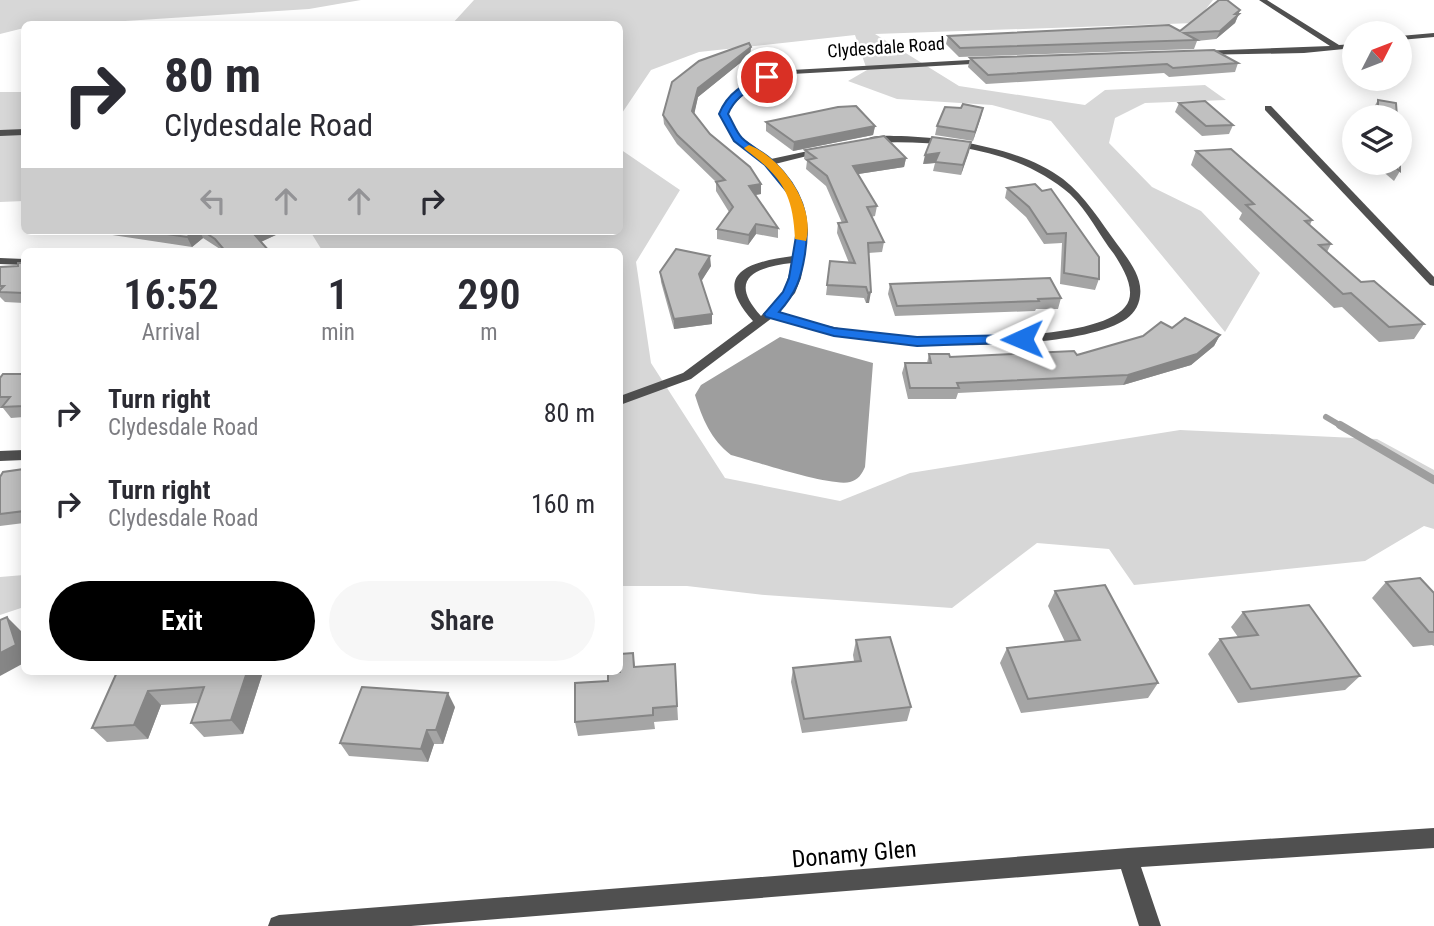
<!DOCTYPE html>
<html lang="en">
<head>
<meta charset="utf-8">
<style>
  :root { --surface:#fff; --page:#f7f7f7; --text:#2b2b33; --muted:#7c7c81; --accent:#000 }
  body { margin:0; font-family:"Roboto Condensed",sans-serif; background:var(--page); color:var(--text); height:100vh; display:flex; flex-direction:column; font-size:26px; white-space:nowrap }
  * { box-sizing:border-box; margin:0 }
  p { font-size:23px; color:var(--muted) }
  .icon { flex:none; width:38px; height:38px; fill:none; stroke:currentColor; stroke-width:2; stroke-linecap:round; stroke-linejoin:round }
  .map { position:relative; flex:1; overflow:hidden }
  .panel { position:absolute; left:21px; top:248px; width:602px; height:427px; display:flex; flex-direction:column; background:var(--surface); border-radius:10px; box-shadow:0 4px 18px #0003 }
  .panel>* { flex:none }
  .hud { position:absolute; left:21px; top:21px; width:602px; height:214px; border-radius:10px; box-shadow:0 4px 18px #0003; background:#fff; color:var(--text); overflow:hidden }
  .needle { width:46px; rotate:48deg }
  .tools { position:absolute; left:1342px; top:21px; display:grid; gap:14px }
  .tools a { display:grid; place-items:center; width:70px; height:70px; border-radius:50%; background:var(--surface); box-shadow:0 4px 18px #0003; font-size:35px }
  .pin { position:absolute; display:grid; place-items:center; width:60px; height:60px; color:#fff; margin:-30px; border:4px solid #fff; border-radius:50%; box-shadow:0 2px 7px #0007 }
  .me { position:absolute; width:77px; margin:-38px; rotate:269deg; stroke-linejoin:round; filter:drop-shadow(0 0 5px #0008) }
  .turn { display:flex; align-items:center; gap:24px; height:147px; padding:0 28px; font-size:32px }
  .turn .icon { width:91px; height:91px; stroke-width:2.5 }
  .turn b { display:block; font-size:49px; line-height:60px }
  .lanes { display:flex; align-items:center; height:66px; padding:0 28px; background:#0003; justify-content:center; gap:35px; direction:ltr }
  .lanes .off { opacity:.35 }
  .eta { display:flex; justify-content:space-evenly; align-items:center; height:119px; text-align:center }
  .eta b { font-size:42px; font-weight:600; line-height:49px }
  .cta { display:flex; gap:14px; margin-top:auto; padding:14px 28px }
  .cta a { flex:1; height:80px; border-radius:42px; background:var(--accent); color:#fff; font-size:28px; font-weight:600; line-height:80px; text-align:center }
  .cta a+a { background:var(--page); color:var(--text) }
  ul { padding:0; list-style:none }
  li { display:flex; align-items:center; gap:21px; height:91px; padding:0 28px }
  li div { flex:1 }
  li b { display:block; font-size:26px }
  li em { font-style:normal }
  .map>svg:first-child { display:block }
  .green { fill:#d7d7d7 }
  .water { fill:#9e9e9e }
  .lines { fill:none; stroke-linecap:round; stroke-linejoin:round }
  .stream-far1 { stroke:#9e9e9e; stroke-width:6 }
  .stream { stroke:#9e9e9e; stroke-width:8 }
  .minor { fill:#505050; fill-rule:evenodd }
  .wall { fill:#a5a5a5 }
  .shaded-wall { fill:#868686 }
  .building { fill:#c0c0c0; stroke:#868686; stroke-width:2 }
  .route { fill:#1a73e8; stroke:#114b97; stroke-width:2 }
  .slow { fill:#f59e0b }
  .labels { text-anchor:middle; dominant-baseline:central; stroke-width:5; stroke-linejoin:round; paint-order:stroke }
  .far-street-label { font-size:18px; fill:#000; stroke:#fff }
  .near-street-label { font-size:24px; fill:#000; stroke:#fff }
</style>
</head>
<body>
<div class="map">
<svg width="1434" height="926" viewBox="0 0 1434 926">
  <rect width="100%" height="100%" fill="#fff"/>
  <g class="green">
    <path d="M0,0H361L309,9L79,24H24V28L0,34Z"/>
    <path d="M474,0H1213L1195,23L875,34L959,86L1085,105L1105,90L1205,85L1226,100L1145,103L1115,118L1109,143L1152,187L1201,211L1260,273L1225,332L1051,121L992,105L897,99L848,81L867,70L855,35L699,52L651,70L620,116V24H452Z"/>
    <path d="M0,92H24V201L0,202Z"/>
    <path d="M620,149L680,190L636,262L651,363L725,478L840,501L910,473L1180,430L1377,439L1434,470V529L1424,526L1365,561L1134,585L1109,549L1037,543L952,608L765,595L687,586H620V252H323L310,231H620Z"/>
    <path d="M24,575V607L0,615V577Z"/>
  </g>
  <path class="water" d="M780,337L873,363L865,467C862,474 858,480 850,482C831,487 754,461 731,455C711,440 702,418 695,395L701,385Z"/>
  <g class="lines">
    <path class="stream-far1" d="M1326,417L1343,427"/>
    <path class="stream" d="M1340,425L1434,480"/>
    <g class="minor">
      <path d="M1259,0H1267L1339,45L1354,44V48L1304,53L1197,55L1196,53L1200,51L1330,46Z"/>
      <path d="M1434,33V37L1400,40V36Z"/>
      <path d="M987,59L991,61L990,63L792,74C765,80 742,89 728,114L741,137L771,159L822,148L827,151L775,164L798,193L808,230L801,278L795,293L778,313C811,322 842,330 876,334C922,339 1095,344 1125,307C1138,292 1123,268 1114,254C1099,235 1088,211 1070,194C1017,148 936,139 869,143L865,140C873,134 890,136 901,136C951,138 1022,148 1063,179C1086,197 1100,221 1117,244C1128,259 1143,277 1140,296C1139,307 1132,316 1123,321C1078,348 939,348 886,342C847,338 810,330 772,318L691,379L620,405V396L683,373L753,321C711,274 747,262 793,256L798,230L788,193L766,164L734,141L720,114L726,103L740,88L758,79L792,70ZM792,263L784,292L761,316C727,279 755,267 792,263Z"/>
      <path d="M1265,106H1271L1434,277V286L1430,285L1265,110Z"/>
      <path d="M24,129V135L0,136V130Z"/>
      <path d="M0,258L24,259V265L0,264Z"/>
      <path d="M24,450V460L0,461V451Z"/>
      <path d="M1434,828V848L1141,867L1161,926H1139L1121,869L411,926H268L271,918L279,915L1128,848Z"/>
    </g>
  </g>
  <g class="wall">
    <path d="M1239,14L1235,23L1216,39L1197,41L1194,49L959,57L946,44L948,36L1180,31Z"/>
    <path d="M751,47L750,55L698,97L694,113L710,134L761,194L755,195L778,228V238L756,234L748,245L717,239V229L729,212L716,191V182L677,144L664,124L663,115Z"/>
    <path d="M970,58L1238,63L1235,72L1169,77L1164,73L986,84L968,67Z"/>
    <path d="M1378,100L1397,117H1373V109Z"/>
    <path d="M1179,103L1233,125L1229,134L1202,136L1175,112Z"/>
    <path d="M961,108H983L973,141L935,135L937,126Z"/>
    <path d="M766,122L875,126L873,135L793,151L766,131Z"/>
    <path d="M971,142L961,175L933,171L935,163L923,164Z"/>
    <path d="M805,150L906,158L904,167L858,174L877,206L875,216L871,217L884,242L882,252L868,253L869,303H866L864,298L826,295L830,261L849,263L837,233L838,223H842L826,186L806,169L807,161L804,159Z"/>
    <path d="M1196,151L1312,220L1310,225L1331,244L1327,252L1361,282L1424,324L1414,339L1379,342L1342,307L1334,308L1239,219L1242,213L1191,165Z"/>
    <path d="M1373,163H1400V171L1394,181Z"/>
    <path d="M1035,184L1099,279L1095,290L1060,284L1062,243L1044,244L1026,217L1005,198L1007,188Z"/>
    <path d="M58,231H276L278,234L261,242L270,252H222L220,249L203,238L192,247L99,233H59Z"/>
    <path d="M24,263V303L5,302L0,297V267L18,266Z"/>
    <path d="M711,266L701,281L712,314V324L674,329L661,282L660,272Z"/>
    <path d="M890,284L1061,298L1058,309H1036L1035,311L895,316L888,294Z"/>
    <path d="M1172,328L1220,335L1214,346L1191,365L1123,385L958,393L956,399H908L902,373L905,363H927L929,354L950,357L1077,355Z"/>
    <path d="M24,374V417L11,418L3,408H0V378Z"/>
    <path d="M24,469V523L0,526V477Z"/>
    <path d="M1386,582L1434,593V646L1432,645L1413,647L1372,598Z"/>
    <path d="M1055,591L1158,683L1148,698L1021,713L1000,663L1007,648L1065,642L1048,606Z"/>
    <path d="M1243,612L1360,676L1345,690L1238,703L1208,654L1220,639L1238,637L1231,627Z"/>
    <path d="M856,640L911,707L907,721L802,733L791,682L793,668L854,661L853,655Z"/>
    <path d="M633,653L635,667L675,664L678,720L654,722L655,729L578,736L575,722L608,681Z"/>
    <path d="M117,672H263L243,734L204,737L191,723L198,703L161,705L148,739L107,742L92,728Z"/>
    <path d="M455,707L443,744H434L428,762L349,756L340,743Z"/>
  </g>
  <g class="shaded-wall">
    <path d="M1240,10L1235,23L1216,39L1220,31Z"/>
    <path d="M751,47L750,55L698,97L693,120L692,111L698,88Z"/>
    <path d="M983,108L981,117L973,141L975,132Z"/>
    <path d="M875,126L873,135L793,151L794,142Z"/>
    <path d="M971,142L969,152L961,175L963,165Z"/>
    <path d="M939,153L935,163L923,164L925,155Z"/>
    <path d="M906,158L904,167L852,175L853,166Z"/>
    <path d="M761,184V194L749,196V186Z"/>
    <path d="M756,224V234L748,245L749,235Z"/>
    <path d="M195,231H200L203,238L192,247L187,237Z"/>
    <path d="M258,231H276L278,234L258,243L253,233Z"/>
    <path d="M710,256L711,266L699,285V274Z"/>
    <path d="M871,292L869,303H866L868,293Z"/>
    <path d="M712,314V324L674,329V319Z"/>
    <path d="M1220,335L1214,346L1191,365L1123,385L1128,375Z"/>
    <path d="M7,617L22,632L24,638V663L0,676V653Z"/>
    <path d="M247,672H263L243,734L231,720Z"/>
    <path d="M148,691L161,705L148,739L134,725Z"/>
    <path d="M448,693L455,707L443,744L436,730Z"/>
    <path d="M427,730L434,744L428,762L421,749Z"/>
  </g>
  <g class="building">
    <path d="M1219,0H1227L1240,10L1235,14H1239L1220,31L1184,33L1197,40L960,48L948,36L1169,25L1180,31Z"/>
    <path d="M749,43L751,47L698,88L692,111L710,134L750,167L761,184L749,186L778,228L756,224L749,235L717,229L733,207L716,182L725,180L677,135L663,115L672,82L699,61Z"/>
    <path d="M1214,50L1238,63L1173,68L1167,64L988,75L970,58Z"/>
    <path d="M1378,100L1396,103L1397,117H1378Z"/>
    <path d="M1205,101L1233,125L1206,126L1179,103Z"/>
    <path d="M963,104L983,108L975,132L937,126L945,107L961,108Z"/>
    <path d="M856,106L875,126L794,142L766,122L838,107Z"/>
    <path d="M884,136L906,158L853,166L877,206L867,207L884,242L868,243L871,292L868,293L866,287L827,285L830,261L855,263L838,223L847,222L827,176L807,160L816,158L805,150Z"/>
    <path d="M932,137L971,142L963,165L935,162L939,153L925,155Z"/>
    <path d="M1231,149L1312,220L1305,221L1331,244L1319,245L1361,282L1374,281L1424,324L1389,327L1351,293L1343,294L1246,205L1254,204L1196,151Z"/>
    <path d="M1389,163H1400V171Z"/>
    <path d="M1035,184L1042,191L1051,189L1099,257V279L1064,273L1066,233L1047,234L1029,207L1007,188Z"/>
    <path d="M147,231H195L187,237Z"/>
    <path d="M203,231H258L253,233L270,252H226L215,239Z"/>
    <path d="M676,249L710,256L699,274L712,314L674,319L660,272Z"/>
    <path d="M18,263H24V293L0,292V290L4,286H0V267L18,266Z"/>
    <path d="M1050,278L1061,298L1038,299L1039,301L897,306L890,284Z"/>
    <path d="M1185,318L1220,335L1197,354L1128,375L957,383L959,388H910L905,363H931L929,354H949L950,357L1074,351L1077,355L1143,336L1161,322L1172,328Z"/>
    <path d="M3,374H24V406L2,407L10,397H0V378Z"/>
    <path d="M24,469V511L0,514V477L3,472Z"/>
    <path d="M1420,578L1434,593V632H1429L1386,582Z"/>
    <path d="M1105,585L1158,683L1028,699L1007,648L1080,640L1055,591Z"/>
    <path d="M1309,605L1360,676L1251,689L1220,639L1258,635L1243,612Z"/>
    <path d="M7,617L16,645L0,653V620Z"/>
    <path d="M890,637L911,707L804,719L793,668L861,661L856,640Z"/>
    <path d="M633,653L634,667L675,664L677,706L653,708V715L575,722V683L608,681V672H620V654Z"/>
    <path d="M117,672H247L231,720L191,723L204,687L148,691L134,725L92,728Z"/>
    <path d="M362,687L448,693L436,730H427L421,749L340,743Z"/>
  </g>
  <path class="route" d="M764,75L772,77C754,90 737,92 728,114C733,122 736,132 742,138C751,147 764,152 773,161C802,189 811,215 805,254C801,279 796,293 779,312L834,328L917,337L1022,335L1029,339L1027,342L917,346L834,336L766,317L764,314L783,292L789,278L797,230L794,210L788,193L765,165L734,141L719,114C728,92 743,85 764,75Z"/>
  <path class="slow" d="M749,145C782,158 816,206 806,241L795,239C793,194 782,177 746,150L744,148Z"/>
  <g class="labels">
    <g class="far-street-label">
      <text transform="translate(886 47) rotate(-4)">Clydesdale Road</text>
    </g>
    <g class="near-street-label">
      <text transform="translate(854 854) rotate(-5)">Donamy Glen</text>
    </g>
  </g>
</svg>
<div class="tools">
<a><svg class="needle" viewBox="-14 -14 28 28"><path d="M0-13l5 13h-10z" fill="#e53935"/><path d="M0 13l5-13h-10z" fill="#7c7c81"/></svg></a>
<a><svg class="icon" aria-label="layers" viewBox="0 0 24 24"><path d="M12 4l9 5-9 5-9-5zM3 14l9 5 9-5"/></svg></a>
</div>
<div class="pin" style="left:767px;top:77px;background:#d93025"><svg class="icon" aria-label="arrive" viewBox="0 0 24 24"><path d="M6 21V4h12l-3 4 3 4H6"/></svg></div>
<svg class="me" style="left:1022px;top:339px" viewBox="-20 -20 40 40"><path d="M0-17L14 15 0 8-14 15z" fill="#1a73e8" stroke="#fff" stroke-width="4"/></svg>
<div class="hud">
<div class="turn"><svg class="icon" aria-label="right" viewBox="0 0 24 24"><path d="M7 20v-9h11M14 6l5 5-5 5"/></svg><div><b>80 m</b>Clydesdale Road</div></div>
<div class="lanes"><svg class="icon off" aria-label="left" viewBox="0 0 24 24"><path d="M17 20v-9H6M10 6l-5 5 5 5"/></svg><svg class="icon off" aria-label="ahead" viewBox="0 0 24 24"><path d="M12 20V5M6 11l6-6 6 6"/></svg><svg class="icon off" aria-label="ahead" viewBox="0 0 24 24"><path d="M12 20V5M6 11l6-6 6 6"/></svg><svg class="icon" aria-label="right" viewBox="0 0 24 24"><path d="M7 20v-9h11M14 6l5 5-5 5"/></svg></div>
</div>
<section class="panel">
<div class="eta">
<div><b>16:52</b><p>Arrival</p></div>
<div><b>1</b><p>min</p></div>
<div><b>290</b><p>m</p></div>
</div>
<ul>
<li><svg class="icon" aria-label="right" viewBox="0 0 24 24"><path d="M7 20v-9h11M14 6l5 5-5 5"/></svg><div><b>Turn right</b><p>Clydesdale Road</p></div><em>80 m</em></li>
<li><svg class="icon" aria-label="right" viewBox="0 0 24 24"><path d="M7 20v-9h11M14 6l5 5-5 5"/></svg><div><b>Turn right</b><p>Clydesdale Road</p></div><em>160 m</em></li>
</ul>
<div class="cta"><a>Exit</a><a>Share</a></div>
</section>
</div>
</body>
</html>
